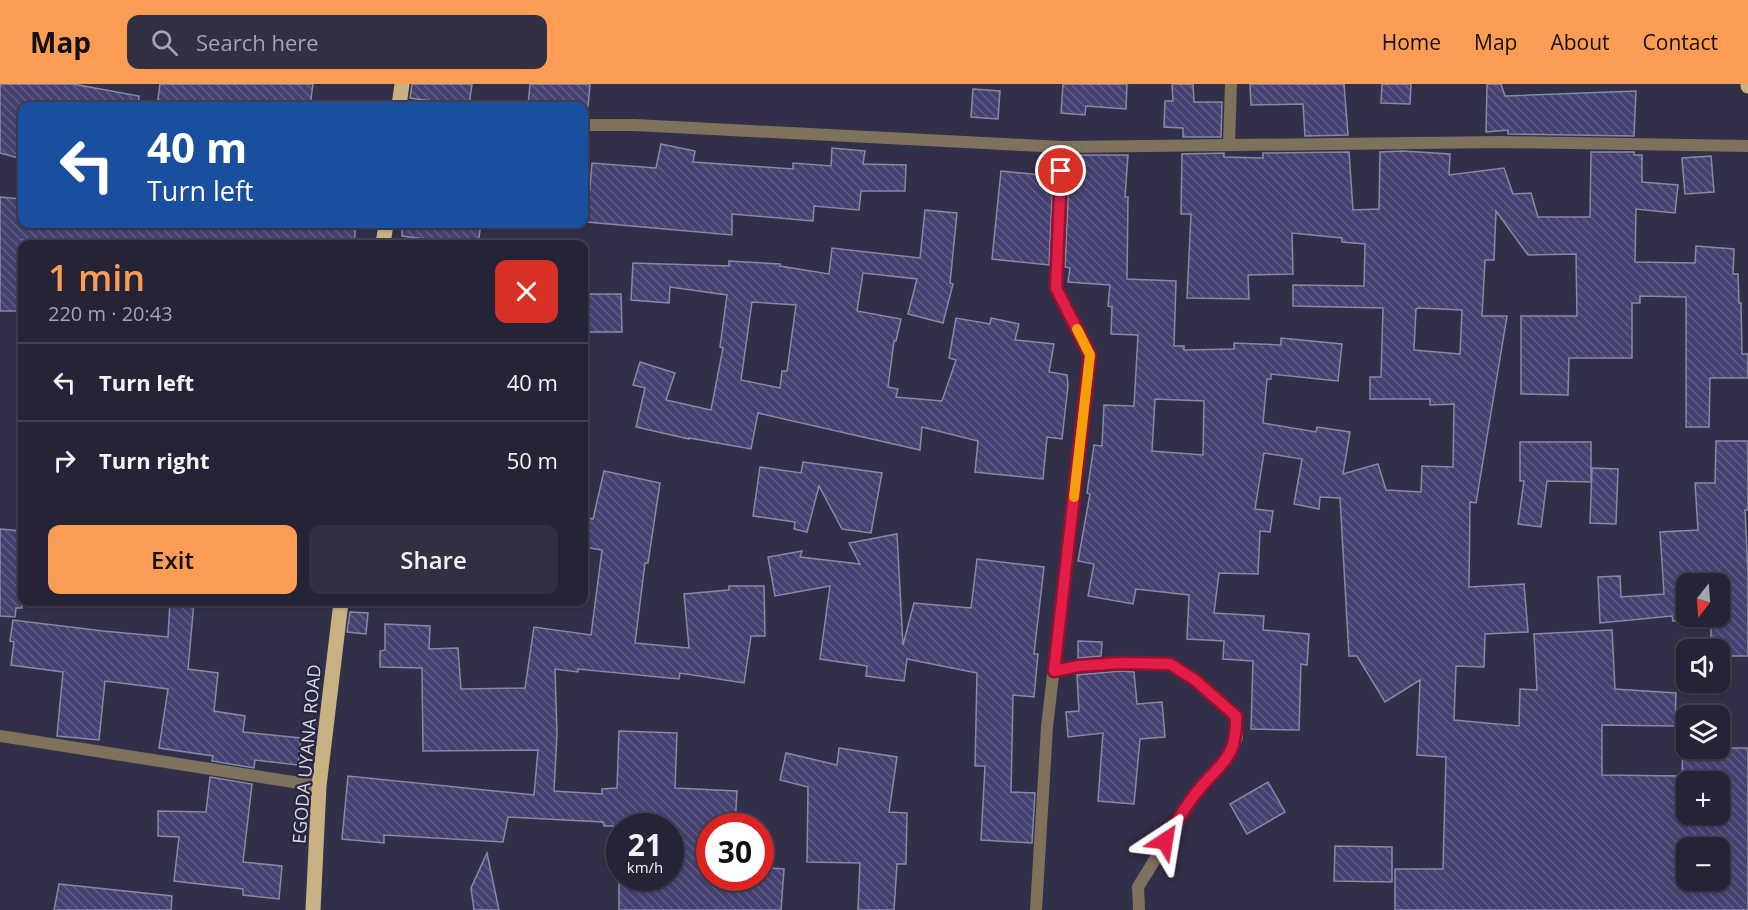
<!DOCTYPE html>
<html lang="en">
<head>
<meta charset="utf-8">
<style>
  :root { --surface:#252436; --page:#313042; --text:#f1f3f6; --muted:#a3a4ad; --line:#424151; --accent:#fd9c55 }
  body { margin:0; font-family:"Open Sans",sans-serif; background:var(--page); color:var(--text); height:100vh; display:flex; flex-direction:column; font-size:22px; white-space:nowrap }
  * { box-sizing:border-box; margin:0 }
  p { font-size:20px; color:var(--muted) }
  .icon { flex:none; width:33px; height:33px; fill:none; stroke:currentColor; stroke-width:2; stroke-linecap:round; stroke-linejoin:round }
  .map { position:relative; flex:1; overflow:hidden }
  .sheet { position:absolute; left:18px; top:156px; width:570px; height:366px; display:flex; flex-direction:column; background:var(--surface); border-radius:12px; box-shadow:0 2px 4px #0004,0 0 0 2px var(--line) }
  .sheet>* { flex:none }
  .guide { position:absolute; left:18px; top:18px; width:570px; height:126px; border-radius:12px; box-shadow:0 2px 4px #0004,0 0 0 2px var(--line); background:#1a4fa0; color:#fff; overflow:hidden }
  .needle { width:39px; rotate:197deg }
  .tools { position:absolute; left:1676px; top:489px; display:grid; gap:12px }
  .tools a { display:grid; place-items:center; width:54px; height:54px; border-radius:12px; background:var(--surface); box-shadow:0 2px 4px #0004,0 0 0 2px var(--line); font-size:30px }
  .speed { position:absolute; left:606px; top:729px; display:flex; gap:12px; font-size:30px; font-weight:700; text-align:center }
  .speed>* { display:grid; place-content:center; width:78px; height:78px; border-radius:50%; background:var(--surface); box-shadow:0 2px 4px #0004,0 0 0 2px var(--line); line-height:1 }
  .speed small { font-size:15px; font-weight:400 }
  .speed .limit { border:9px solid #d22; background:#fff; color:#111 }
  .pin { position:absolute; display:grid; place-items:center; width:51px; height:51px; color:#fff; margin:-26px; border:3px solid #fff; border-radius:50%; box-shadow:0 2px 6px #0007 }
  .me { position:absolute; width:66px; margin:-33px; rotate:33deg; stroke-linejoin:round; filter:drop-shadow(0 0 4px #0008) }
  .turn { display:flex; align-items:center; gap:21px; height:126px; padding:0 30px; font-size:27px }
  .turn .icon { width:78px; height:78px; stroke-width:2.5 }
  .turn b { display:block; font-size:42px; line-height:51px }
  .round { display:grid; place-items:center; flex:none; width:63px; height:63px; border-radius:12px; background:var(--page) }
  .summary { display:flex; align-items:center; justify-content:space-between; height:102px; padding:0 30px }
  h1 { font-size:36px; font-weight:600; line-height:45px; color:var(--accent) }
  .cta { display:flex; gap:12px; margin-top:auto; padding:12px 30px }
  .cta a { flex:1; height:69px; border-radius:12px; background:var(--accent); color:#111; font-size:24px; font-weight:600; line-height:69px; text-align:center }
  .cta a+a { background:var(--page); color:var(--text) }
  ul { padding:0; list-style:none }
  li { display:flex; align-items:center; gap:18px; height:78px; padding:0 30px; border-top:2px solid var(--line) }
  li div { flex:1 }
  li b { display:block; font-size:22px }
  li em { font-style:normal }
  header { display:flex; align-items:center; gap:36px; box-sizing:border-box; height:84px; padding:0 30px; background:var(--accent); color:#111 }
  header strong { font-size:28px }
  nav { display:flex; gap:33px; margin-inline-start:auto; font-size:21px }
  .search { width:420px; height:54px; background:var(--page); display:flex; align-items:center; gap:15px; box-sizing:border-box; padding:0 21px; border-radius:12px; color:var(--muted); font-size:22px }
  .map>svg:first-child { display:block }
  .building { fill:url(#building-back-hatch); stroke:#8989a6; stroke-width:1.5; fill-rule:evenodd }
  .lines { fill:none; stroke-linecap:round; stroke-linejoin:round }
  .minor { stroke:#7e725d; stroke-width:12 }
  .primary { stroke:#c8b183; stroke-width:15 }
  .route-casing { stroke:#92132f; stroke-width:15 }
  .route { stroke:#e11d48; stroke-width:10 }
  .slow { stroke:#f59e0b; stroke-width:10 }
  .labels { text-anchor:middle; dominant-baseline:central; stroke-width:4.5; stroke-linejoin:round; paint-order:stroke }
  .street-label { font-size:18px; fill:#dadaea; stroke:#27263d }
</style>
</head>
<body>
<header>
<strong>Map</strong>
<div class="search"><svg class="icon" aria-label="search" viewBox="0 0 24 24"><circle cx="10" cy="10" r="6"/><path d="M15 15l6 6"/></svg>Search here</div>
<nav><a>Home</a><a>Map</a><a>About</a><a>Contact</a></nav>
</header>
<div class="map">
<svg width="1748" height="826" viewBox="0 0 1748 826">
  <defs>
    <pattern id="building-back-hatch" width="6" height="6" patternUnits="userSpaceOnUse" patternTransform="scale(1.5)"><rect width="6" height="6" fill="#444171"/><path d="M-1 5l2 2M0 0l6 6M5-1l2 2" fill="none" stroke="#5e5c85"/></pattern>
  </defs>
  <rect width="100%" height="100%" fill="#313048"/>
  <g class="building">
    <path d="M0,0H73L139,12L138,22H22V75L0,69Z"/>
    <path d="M160,0H313L310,22H157Z"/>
    <path d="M412,0H472L469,22L410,14Z"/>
    <path d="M530,0H590L588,23L556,20V22L528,21Z"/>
    <path d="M1063,0H1127L1126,25L1086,22L1085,31L1061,29Z"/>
    <path d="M1172,0H1193L1194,18H1222L1221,53H1183V44L1164,43L1165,17H1173Z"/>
    <path d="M1250,0H1344L1348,51L1305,52L1303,20L1251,21Z"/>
    <path d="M1382,0H1411L1410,20L1381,19Z"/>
    <path d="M1487,0H1501L1505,12L1636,7L1634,52L1508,50V46L1486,48Z"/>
    <path d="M973,5L1000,7L998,35L971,33Z"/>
    <path d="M661,60L695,67L693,78L793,85V79L831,82L832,64L865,67L863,80L906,81L905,107H861L859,126L814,122L813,137L732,130V151L587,138L592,79L656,84Z"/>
    <path d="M1403,67L1450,70L1449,91L1504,84L1513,110L1531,109L1538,133H1590L1591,68H1634V71H1642V98L1678,101L1675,129L1636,125L1635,178L1695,179L1696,162L1734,165L1733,190H1738L1739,219H1741L1742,270H1748V294H1710L1709,343H1686V213L1640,212V219H1632V274H1569L1568,311L1521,310V232H1577L1576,170L1528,171L1496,127L1494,176H1485L1482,232H1507L1476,419L1470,418L1469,503L1524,500L1528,548L1485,550L1484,583L1456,582L1454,636L1519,642L1520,605L1537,606L1534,550L1612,546L1615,605L1676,609L1675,642L1602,641V691L1682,692L1683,664H1748V826H1395V785H1443L1446,673L1417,671L1420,596L1385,618L1357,572H1349L1340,414L1320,413L1319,425L1294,420L1302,375L1264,369L1255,425L1273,427L1270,448L1260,447L1258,490L1219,489L1214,529L1264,532L1263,546L1309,550L1307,581L1301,580L1299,646L1251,645L1253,577L1223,575L1224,557L1187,555L1189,511L1136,505L1133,520L1088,512L1094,480L1078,477L1090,410L1087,409L1094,361L1102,362L1104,321L1134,322L1138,251L1111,250L1112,223L1108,222L1110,201L1068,198L1070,184L1065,183L1070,71H1128L1125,113H1128L1127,195L1176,197L1174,262H1184V266L1234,265V259L1281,261V254L1342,260L1338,297L1271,290V295H1267L1263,339L1316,348L1317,343L1350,348L1343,390L1378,380L1386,406L1421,408L1422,382L1453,383L1454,320L1430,321V315H1370V293H1381L1383,224L1293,222V201L1364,202L1365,160L1342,158V154L1292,149L1293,190L1248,191L1249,215L1187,214L1191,130H1181L1182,70L1224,69V73L1263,74V69L1349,68L1353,126L1379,125L1380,68ZM1418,224L1462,226L1460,270L1414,266L1416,225ZM1155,315L1204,317L1203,371L1152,367ZM1686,698H1719V730H1686ZM1686,764H1719V796H1686Z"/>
    <path d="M1711,72L1714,108L1685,110L1682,74Z"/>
    <path d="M1001,87L1053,92L1049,181L992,175Z"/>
    <path d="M0,113L22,115V140H356L354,160H285L264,158V160H103L72,157L71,160L22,156V227H0Z"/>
    <path d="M925,126L957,129L950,199L953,200L943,239L908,230L917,195L863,189L857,227L901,235L896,257H894L888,303L898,305L896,313L942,317L956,276L949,274L956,234L990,240L991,234L1019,240L1015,256L1054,260L1049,288L1067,291L1068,302L1062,355L1047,353L1043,395L975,388L978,357L922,343L920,366L758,329L751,365L689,354V355L636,343L645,304L633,301L640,278L675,289L666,316L711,326L723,264L720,263L727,211L670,203L669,219L631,216L633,179L729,182V177L780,180V182L829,190L832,164L920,174ZM752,218L796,221L787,287H782L780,304L741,296Z"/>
    <path d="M402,140H481L478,160H463L402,152Z"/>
    <path d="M584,210H621L622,248H584Z"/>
    <path d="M1716,357H1748V426H1745L1748,489V572H1719V566H1711V535L1673,537L1672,532L1600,539L1598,493L1620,492L1621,513L1664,510L1660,448L1698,446L1695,399H1715ZM1686,500H1719V532H1686Z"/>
    <path d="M1520,358H1591V398L1547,397L1541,443L1518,440L1524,397H1520Z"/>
    <path d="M803,378L882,389L871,449L842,445L819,402L807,448L794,445L795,438L753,432L760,383L801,389Z"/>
    <path d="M1592,384L1618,385L1616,440L1590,439Z"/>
    <path d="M604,387L660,399L648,479H645L635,559L689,564L684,510L729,506V502H764L765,552H751L744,599L680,589L679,595L578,585V588L555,585L557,650L554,707L602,710V705L617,704L619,647L677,649L675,704L737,707L735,742H710V794H760V783L784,785L781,826H619V795L670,794V742H604L603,738L508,733L503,758L384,751V759L342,755L348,692L534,711L538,666L423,667L422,584L380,583V567L385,566V540L430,542L429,565L458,564L461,605L525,604L534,543L591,551L602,466L584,463V433L593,435Z"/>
    <path d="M0,445L22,447L18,498H22V524H16L15,533L0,532Z"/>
    <path d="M897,450L903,561L914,519L971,524L977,475L1044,483L1034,570H1038L1034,613L1013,611L1011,708L1035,709L1032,759L981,756L985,682H975L977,589L907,575L904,597L866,592L867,582L820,575L830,502L775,512L768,473L802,467L800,473L860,480L849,459Z"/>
    <path d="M170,518H194L188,585L218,589L214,627L245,632L243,648L301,654L298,681L255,676L254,684L212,677L213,672L159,664L168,605L105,597L99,656L57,652L63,588L11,581L14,558L10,557L13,536L103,547L168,553Z"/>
    <path d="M350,528L368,529L366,550L347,548Z"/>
    <path d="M1078,557L1102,558L1101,572L1078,574Z"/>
    <path d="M1121,587L1134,588L1137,620L1162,618L1165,653L1140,655L1134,720L1098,717L1103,649L1068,653L1066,628L1079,627L1077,591Z"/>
    <path d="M839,664L897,673L889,728L907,729L906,780H897L894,826H858L860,779L807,778L808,703L780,696L786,669L837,681Z"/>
    <path d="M210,693L252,700L243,778L282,782L279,815L243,811V805L174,797L179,753L158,752V727L206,728Z"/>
    <path d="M1268,698L1285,728L1247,750L1230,720Z"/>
    <path d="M1335,762L1392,763V798L1334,797Z"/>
    <path d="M487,769L499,826H474L471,804Z"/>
    <path d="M59,800L172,812L171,826H54Z"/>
  </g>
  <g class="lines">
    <g class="minor">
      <path d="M584,41H635L1062,63L1501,58L1748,62"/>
      <path d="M1229,60L1231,0"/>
      <path d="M1054,587L1079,582L1121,579L1170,580L1195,596L1236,632L1237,654L1226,677L1196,709L1138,803L1139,826"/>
      <path d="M0,652L319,702"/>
      <path d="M1036,826L1047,643L1090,271L1056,204L1062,63"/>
    </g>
    <g class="primary">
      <path d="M1748,0V2"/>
      <path d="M399,22L402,0"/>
      <path d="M383,160L386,140"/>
      <path d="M313,826L319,702L341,518"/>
    </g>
  </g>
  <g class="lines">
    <g class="route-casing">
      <path id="route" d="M1061,87L1056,204L1090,271L1054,587L1079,582L1121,579L1170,580L1195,596L1236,632C1237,677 1220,678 1196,709C1184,724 1175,741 1165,757"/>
    </g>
    <use href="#route" class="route"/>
    <path class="slow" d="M1074,413L1090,271L1077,245"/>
  </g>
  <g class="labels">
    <g class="street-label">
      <text transform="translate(306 670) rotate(-85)">EGODA UYANA ROAD</text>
    </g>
  </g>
</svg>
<div class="tools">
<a><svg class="needle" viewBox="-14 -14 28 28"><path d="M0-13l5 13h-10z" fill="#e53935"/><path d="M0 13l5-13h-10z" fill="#a3a4ad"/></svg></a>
<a><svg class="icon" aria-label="sound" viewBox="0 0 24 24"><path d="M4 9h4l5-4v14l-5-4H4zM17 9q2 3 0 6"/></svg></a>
<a><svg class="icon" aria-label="layers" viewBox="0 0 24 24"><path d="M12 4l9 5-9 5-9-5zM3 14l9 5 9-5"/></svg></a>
<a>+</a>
<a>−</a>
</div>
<div class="speed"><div>21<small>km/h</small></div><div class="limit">30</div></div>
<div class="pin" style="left:1061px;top:87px;background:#d93025"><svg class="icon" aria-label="arrive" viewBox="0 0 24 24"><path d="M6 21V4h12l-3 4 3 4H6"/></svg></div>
<svg class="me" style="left:1165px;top:757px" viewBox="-20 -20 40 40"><path d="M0-17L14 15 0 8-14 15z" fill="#e11d48" stroke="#fff" stroke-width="4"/></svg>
<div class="guide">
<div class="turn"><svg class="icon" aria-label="left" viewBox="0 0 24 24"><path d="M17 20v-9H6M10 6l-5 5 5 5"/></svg><div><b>40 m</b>Turn left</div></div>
</div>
<section class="sheet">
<div class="summary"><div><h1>1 min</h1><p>220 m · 20:43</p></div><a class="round" style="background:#d93025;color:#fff"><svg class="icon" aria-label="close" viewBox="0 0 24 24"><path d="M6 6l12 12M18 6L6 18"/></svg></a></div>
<ul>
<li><svg class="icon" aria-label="left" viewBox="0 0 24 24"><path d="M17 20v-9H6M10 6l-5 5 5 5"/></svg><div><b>Turn left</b></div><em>40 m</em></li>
<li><svg class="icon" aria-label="right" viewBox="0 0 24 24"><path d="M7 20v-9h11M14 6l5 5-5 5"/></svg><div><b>Turn right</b></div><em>50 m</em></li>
</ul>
<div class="cta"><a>Exit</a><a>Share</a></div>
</section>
</div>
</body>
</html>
